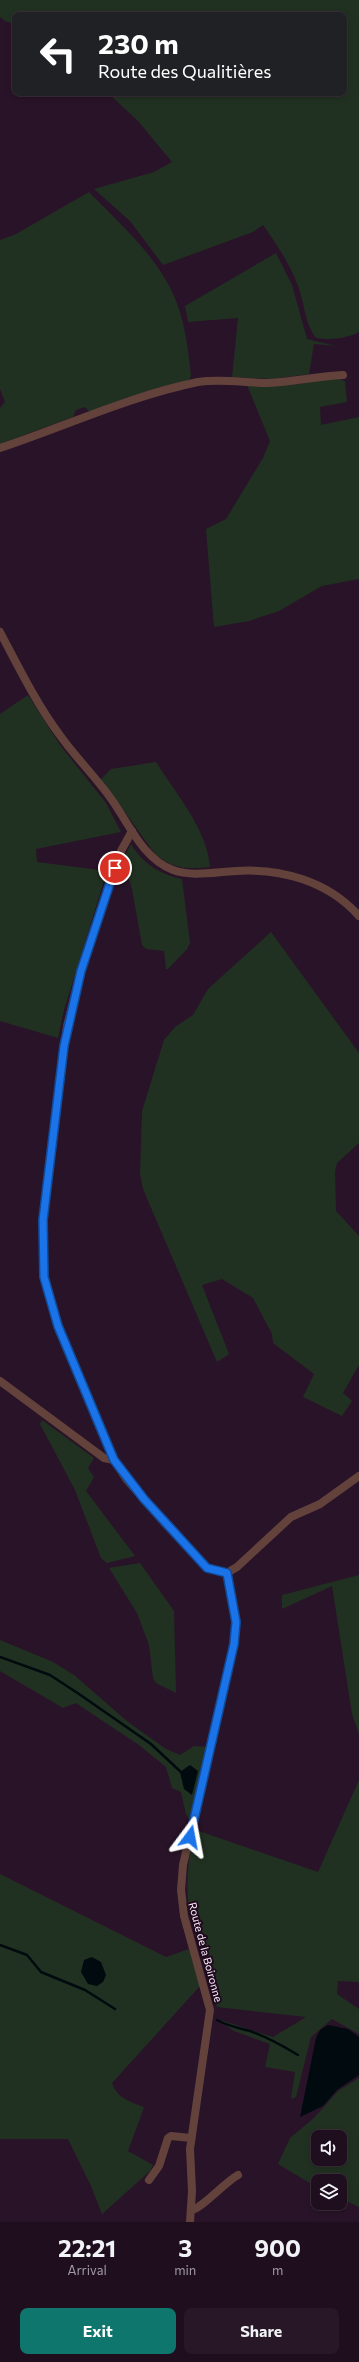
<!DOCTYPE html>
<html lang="en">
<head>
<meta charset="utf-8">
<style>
  :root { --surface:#1f0e1e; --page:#271727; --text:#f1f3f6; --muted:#a19ca4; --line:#3c2e3c; --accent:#0f766e }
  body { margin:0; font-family:Commissioner,sans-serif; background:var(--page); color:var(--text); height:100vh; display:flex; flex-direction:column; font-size:15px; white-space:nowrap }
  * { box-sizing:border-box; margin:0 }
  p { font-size:13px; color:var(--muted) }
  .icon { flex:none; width:22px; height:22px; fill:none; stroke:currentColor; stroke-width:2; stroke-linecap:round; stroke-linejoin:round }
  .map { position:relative; height:2222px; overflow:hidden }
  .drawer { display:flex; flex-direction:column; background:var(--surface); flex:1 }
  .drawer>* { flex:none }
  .banner { position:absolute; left:12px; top:12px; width:335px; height:84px; border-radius:8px; box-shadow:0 2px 6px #0003,0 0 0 1px var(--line); background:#202124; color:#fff; overflow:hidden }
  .buttons { position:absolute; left:311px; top:2130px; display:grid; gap:8px }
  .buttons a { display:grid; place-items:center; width:36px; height:36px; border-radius:8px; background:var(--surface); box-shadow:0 2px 6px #0003,0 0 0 1px var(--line); font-size:20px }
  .pin { position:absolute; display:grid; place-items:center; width:34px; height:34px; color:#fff; margin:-17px; border:2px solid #fff; border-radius:50%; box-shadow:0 1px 4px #0007 }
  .me { position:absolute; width:44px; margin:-22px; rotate:13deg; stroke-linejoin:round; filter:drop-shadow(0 0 3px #0008) }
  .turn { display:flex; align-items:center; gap:14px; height:84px; padding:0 20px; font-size:18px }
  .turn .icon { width:52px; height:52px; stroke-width:2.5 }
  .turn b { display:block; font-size:28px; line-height:34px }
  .eta { display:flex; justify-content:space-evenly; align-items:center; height:68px; text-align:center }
  .eta b { font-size:24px; font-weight:700; line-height:28px }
  .primary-button { display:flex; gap:8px; margin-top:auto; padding:8px 20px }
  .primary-button a { flex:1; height:46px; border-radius:8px; background:var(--accent); color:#fff; font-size:16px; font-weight:700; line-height:46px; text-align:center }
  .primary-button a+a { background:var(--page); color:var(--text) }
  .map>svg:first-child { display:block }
  .green { fill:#213121; fill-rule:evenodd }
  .water { fill:#000a0f }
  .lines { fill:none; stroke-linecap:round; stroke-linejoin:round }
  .stream { stroke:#000a0f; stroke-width:2.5 }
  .minor { stroke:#64423c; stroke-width:8 }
  .route-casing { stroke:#114b97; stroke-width:10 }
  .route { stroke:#1a73e8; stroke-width:7 }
  .labels { text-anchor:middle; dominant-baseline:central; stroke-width:4; stroke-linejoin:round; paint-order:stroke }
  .street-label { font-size:11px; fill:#fbecfa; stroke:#1f0a1e }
</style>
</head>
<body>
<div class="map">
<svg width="359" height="2222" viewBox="0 0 359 2222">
  <rect width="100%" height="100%" fill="#291328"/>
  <g class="green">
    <path d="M0,0H359V332C346,339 330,340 316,338C304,322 305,304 298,286C290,264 277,245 263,225L253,232L163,265L130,221L94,189L154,172L172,162L138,121L108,93H344V15H15V23L7,22L0,17Z"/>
    <path d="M89,192C120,224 156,255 174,296C185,321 188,349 191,376L189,380L90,412L85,407L76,410L73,417L0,444V408L5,402L0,389V240L16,234Z"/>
    <path d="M276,253L292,285L307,339L336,346L314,344L309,374L272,379L232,377L238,318L188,322L185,306Z"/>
    <path d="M339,379L345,381L347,402L320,407L321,425L359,417V579L322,586L279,611L249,621L214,627L206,529L226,519L263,458L270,441L247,385L299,384L320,380Z"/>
    <path d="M28,695L60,745L106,803L121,832L36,849L37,862L107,871L64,1010L58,1038L0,1021V714Z"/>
    <path d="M156,762C175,792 208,831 210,867C186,869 175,870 155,854L101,779L111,769Z"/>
    <path d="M131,844C143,864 160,874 182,879L190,943L187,949L168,969H166L164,951L146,949L142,945L132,889L123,860Z"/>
    <path d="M271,932L359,1053V1143L337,1163L335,1171L336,1211L359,1236V1365L343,1393L352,1401L342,1416L303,1397L314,1374L273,1343L272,1334L253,1298L222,1279L202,1285L229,1354L217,1362L143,1189L140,1174L142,1111L164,1040L175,1027L193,1015L208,989Z"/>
    <path d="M42,1420L94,1458L88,1468L94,1477L86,1491L135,1556L107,1563L101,1558L75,1490L40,1424Z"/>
    <path d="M140,1563L174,1611L176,1693L156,1683L153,1678L149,1645L137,1613L109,1568Z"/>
    <path d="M359,1575V1734L352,1714L332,1586L282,1609V1595Z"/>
    <path d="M0,1640L53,1662L74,1675L128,1722L166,1749L180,1755L194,1746L207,1747L189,1819L186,1814L181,1792L172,1788L166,1767L139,1745L76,1703L63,1708L0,1671Z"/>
    <path d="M359,1780V1982L338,1981L337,1994L359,2009V2034L332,2019L311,2037L296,2097L291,2099L295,2072L265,2067L270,2044L234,2031L217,2019L273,2037L306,2017L217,2007L189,1912C186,1884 187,1856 196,1830L318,1872Z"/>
    <path d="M0,1874L166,1957L189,1949L200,1986L112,2083C118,2099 129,2101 144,2107L128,2151L153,2165L150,2171L102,2214L91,2186L68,2139H0Z"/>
    <path d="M359,2078V2207L340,2198V2181H318V2188L278,2164L290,2138L314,2118L338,2091ZM318,2137H340V2159H318Z"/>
  </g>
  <g class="water">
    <path d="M190,1765L198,1771L192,1795L184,1789L180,1772Z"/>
    <path d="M92,1957L101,1962L106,1975L103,1982L97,1986L88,1984L81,1972L84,1960Z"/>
    <path d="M328,2025L348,2029L359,2037V2075L337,2090L323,2106L300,2117L316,2038L320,2030Z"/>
  </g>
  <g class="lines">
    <g class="stream">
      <path d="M0,1657L50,1675L79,1694L151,1744L183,1774"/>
      <path d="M0,1945L27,1955L41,1972L85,1990L115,2009"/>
      <path d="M217,2020C228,2026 238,2028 250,2031C267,2037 283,2046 298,2055"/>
    </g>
    <g class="minor">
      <path d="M0,448C66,426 130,396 198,382C221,378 245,383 268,383C293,382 318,376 343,375"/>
      <path d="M0,632C18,666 36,703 59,734C75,757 96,777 112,800C129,824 143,859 173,870C192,877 215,872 236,871C281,868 328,881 359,916"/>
      <path d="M132,831L121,851L115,868L81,971L67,1026L43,1220L44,1277L58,1326L114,1460L127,1480L160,1518L207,1568L227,1573"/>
      <path d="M0,1381L104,1458L114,1460"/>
      <path d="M227,1573L237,1567L291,1517L320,1504L359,1476"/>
      <path d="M149,2180L159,2166L168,2138L171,2136L191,2138"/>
      <path d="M192,2210C202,2208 224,2183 238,2175"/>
      <path d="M190,2222L192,2191L190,2149L210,2010L184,1916L181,1890L183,1865L234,1644L236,1622L227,1573"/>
    </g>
  </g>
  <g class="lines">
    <g class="route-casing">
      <path id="route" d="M115,868L81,971L64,1046L43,1220L44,1277L58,1326L114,1460L144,1499L207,1568L227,1573L236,1622L234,1644L190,1837"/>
    </g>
    <use href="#route" class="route"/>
  </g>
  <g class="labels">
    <g class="street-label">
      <text transform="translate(206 1952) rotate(75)">Route de la Boironne</text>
    </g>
  </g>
</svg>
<div class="buttons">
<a><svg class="icon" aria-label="sound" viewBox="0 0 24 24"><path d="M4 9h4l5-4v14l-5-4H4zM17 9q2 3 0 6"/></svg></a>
<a><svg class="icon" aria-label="layers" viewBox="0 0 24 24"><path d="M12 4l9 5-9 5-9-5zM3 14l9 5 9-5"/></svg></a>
</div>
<div class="pin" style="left:115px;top:868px;background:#d93025"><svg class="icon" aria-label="arrive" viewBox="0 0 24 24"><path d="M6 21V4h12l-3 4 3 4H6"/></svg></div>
<svg class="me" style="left:190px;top:1837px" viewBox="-20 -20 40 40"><path d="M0-17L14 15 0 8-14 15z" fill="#1a73e8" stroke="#fff" stroke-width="4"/></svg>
<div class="banner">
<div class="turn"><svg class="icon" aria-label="left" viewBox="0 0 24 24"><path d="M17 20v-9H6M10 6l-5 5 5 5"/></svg><div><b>230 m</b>Route des Qualitières</div></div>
</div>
</div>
<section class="drawer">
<div class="eta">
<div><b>22:21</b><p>Arrival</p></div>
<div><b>3</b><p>min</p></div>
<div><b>900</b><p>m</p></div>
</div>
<div class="primary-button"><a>Exit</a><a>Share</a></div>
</section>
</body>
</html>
